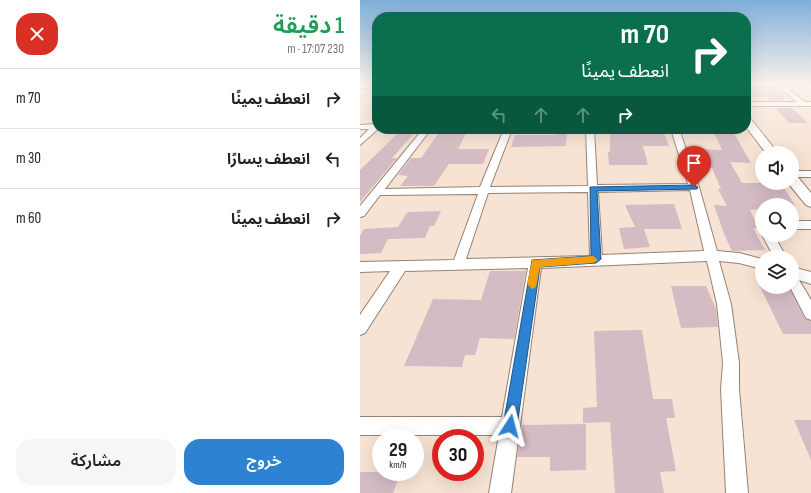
<!DOCTYPE html>
<html lang="ar">
<head>
<meta charset="utf-8">
<style>
  :root { --surface:#fff; --page:#f6f6f6; --text:#222; --muted:#767676; --line:#e0e0e0; --accent:#2d83d1 }
  body { margin:0; font-family:"Sofia Sans Condensed","Noto Sans Arabic",sans-serif; background:var(--page); color:var(--text); direction:rtl; height:100vh; display:flex; flex-direction:column; font-size:15px; white-space:nowrap }
  * { box-sizing:border-box; margin:0 }
  p { font-size:13px; color:var(--muted) }
  .icon { flex:none; width:22px; height:22px; fill:none; stroke:currentColor; stroke-width:2; stroke-linecap:round; stroke-linejoin:round }
  .map { position:relative; flex:1; overflow:hidden; direction:ltr }
  .side { display:flex; flex-direction:column; background:var(--surface); width:360px }
  .side>* { flex:none }
  .guide { position:absolute; left:12px; top:12px; width:379px; height:122px; border-radius:16px; box-shadow:0 4px 16px #0002; direction:rtl; background:#0b6e4f; color:#fff; overflow:hidden }
  .controls { position:absolute; left:395px; top:146px; display:grid; gap:8px }
  .controls a { display:grid; place-items:center; width:44px; height:44px; border-radius:50%; background:var(--surface); box-shadow:0 4px 16px #0002; font-size:20px }
  .speed { position:absolute; left:12px; top:429px; display:flex; gap:8px; font-size:20px; font-weight:700; text-align:center }
  .speed>* { display:grid; place-content:center; width:52px; height:52px; border-radius:50%; background:var(--surface); box-shadow:0 4px 16px #0002; line-height:1 }
  .speed small { font-size:10px; font-weight:400 }
  .speed .limit { border:6px solid #d22; background:#fff; color:#111 }
  .pin { position:absolute; display:grid; place-items:center; width:34px; height:34px; color:#fff; margin:-41px -17px; border-radius:50% 50% 50% 0; rotate:-45deg; box-shadow:0 0 4px #0007 }
  .pin .icon { rotate:45deg }
  .me { position:absolute; width:44px; margin:-22px; rotate:9deg; stroke-linejoin:round; filter:drop-shadow(0 0 3px #0008) }
  .turn { display:flex; align-items:center; gap:14px; height:84px; padding:0 16px; font-size:18px }
  .turn .icon { width:52px; height:52px; stroke-width:2.5 }
  .turn b { display:block; font-size:28px; line-height:34px }
  .lanes { display:flex; align-items:center; height:38px; padding:0 16px; background:#0003; justify-content:center; gap:20px; direction:ltr }
  .lanes .off { opacity:.35 }
  .round { display:grid; place-items:center; flex:none; width:42px; height:42px; border-radius:16px; background:var(--page) }
  .overview { display:flex; align-items:center; justify-content:space-between; height:68px; padding:0 16px }
  h1 { font-size:24px; font-weight:600; line-height:30px; color:#1e9e55 }
  .primary-button { display:flex; gap:8px; margin-top:auto; padding:8px 16px }
  .primary-button a { flex:1; height:46px; border-radius:16px; background:var(--accent); color:#fff; font-size:16px; font-weight:600; line-height:46px; text-align:center }
  .primary-button a+a { background:var(--page); color:var(--text) }
  ul { padding:0; list-style:none }
  li { display:flex; align-items:center; gap:12px; height:60px; padding:0 16px; border-top:1px solid var(--line) }
  li div { flex:1 }
  li b { display:block; font-size:15px }
  li em { font-style:normal }
  main { display:flex; flex:1; min-height:0 }
  .map>svg:first-child { display:block }
  .building { fill:#d5bbc3 }
  .lines { fill:none; stroke-linecap:round; stroke-linejoin:round }
  .street-casing { stroke:#958274; stroke-width:2 }
  .secondary-casing { stroke:#958274; stroke-width:2 }
  .street { fill:#fff; fill-rule:evenodd }
  .secondary { fill:#fff; fill-rule:evenodd }
  .route { fill:#2d83d1; stroke:#1d5588 }
  .slow { fill:#f59e0b }
</style>
</head>
<body>
<main>
<div class="map">
<svg width="451" height="493" viewBox="0 0 451 493">
  <rect width="100%" height="100%" fill="#f7e3d3"/>
  <g class="building">
    <path d="M386,84L410,85L426,97H422L425,100H409L406,97H393L386,90Z"/>
    <path d="M415,108H432L448,123H429Z"/>
    <path d="M42,129H58L32,158H37L0,202V170Z"/>
    <path d="M91,129H108L98,149H129L123,164H89L74,186H40L48,176L38,175L51,158H61L78,134H88Z"/>
    <path d="M352,129L372,130L391,163L370,162L382,183H421L435,205H402V209L390,210L399,229L393,228L405,250L372,251L365,236L354,205L367,206L358,189H361L352,168H343L336,149L362,150Z"/>
    <path d="M250,132L304,133L309,146H283L288,165H249L248,152H250Z"/>
    <path d="M196,133H207L206,146L151,147L155,135H196Z"/>
    <path d="M314,204L322,229H284L290,247L264,249L259,228L275,227L265,205Z"/>
    <path d="M81,211L74,226H70L65,238L28,239L21,253L0,254V236L4,229L38,227L46,214L49,212Z"/>
    <path d="M130,271H166L154,339L120,338L115,355H105L102,367L44,366L73,299L121,300Z"/>
    <path d="M311,286H346L356,309L358,327L321,328Z"/>
    <path d="M400,287H429L445,319L451,321V334H423Z"/>
    <path d="M282,330L293,399H312L315,418H306L316,471L300,472L304,493H255L250,422L223,423V408L237,407L234,331Z"/>
    <path d="M434,420H451V460Z"/>
    <path d="M226,424V470L190,471V457H157L162,425Z"/>
    <path d="M0,472H41L33,493H0Z"/>
  </g>
  <g class="lines">
    <g class="street-casing">
      <g id="street">
        <rect x="0" y="84" width="17" height="4"/>
        <path d="M416,84H422L445,102H451V106H386V102H437Z"/>
        <path d="M17,124L18,129L0,145V138L9,129H0V125Z"/>
        <path d="M63,129H71L25,189L120,187L144,129H152L130,187L228,186L226,129H234L237,185L328,184L311,129H319L339,187L357,251L379,253L402,259V269L379,263L359,261L371,304L379,363V389L388,493H366L361,389L363,363L357,304L347,261L181,268L151,493H129L139,435H0V417H142L168,268L45,271L5,333L0,335V315L30,271L0,272V262L94,260L118,194L20,195L4,216L0,217V206ZM330,190L344,251L242,255L238,192ZM228,192L230,256L106,259L128,193Z"/>
        <rect x="432" y="171" width="19" height="6"/>
        <rect x="432" y="221" width="19" height="8"/>
        <path d="M402,235H414L426,257H414Z"/>
        <path d="M432,267L451,272V284L439,280L451,300V320L446,318L430,287H432Z"/>
      </g>
    </g>
    <g class="secondary-casing">
      <g id="secondary">
        <path d="M386,117L390,118L418,153H406L386,127Z"/>
        <path d="M432,175L437,176L451,193V207L446,205L428,183H432Z"/>
      </g>
    </g>
    <use href="#street" class="street"/>
    <use href="#secondary" class="secondary"/>
  </g>
  <linearGradient id="sky" x2="0" y2="1"><stop stop-color="#7eafd9"/><stop offset="0.55" stop-color="#fbf2eb"/><stop offset="1" stop-color="#fbf2eb" stop-opacity="0"/></linearGradient>
  <rect width="451" height="153" fill="url(#sky)"/>
  <path class="route" d="M334,185L338,187L337,189L237,191L241,259L236,263L180,267L157,426L155,431L150,433L145,431L143,426L172,260L231,256L230,187Z"/>
  <path class="slow" d="M233,256L238,260L233,263L180,267L176,287L172,289L167,284L172,260Z"/>
</svg>
<div class="controls">
<a><svg class="icon" aria-label="sound" viewBox="0 0 24 24"><path d="M4 9h4l5-4v14l-5-4H4zM17 9q2 3 0 6"/></svg></a>
<a><svg class="icon" aria-label="search" viewBox="0 0 24 24"><circle cx="10" cy="10" r="6"/><path d="M15 15l6 6"/></svg></a>
<a><svg class="icon" aria-label="layers" viewBox="0 0 24 24"><path d="M12 4l9 5-9 5-9-5zM3 14l9 5 9-5"/></svg></a>
</div>
<div class="speed"><div>29<small>km/h</small></div><div class="limit">30</div></div>
<div class="pin" style="left:334px;top:187px;background:#d93025"><svg class="icon" aria-label="arrive" viewBox="0 0 24 24"><path d="M6 21V4h12l-3 4 3 4H6"/></svg></div>
<svg class="me" style="left:150px;top:426px" viewBox="-20 -20 40 40"><path d="M0-17L14 15 0 8-14 15z" fill="#2d83d1" stroke="#fff" stroke-width="4"/></svg>
<div class="guide">
<div class="turn"><svg class="icon" aria-label="right" viewBox="0 0 24 24"><path d="M7 20v-9h11M14 6l5 5-5 5"/></svg><div><b>70 m</b>انعطف يمينًا</div></div>
<div class="lanes"><svg class="icon off" aria-label="left" viewBox="0 0 24 24"><path d="M17 20v-9H6M10 6l-5 5 5 5"/></svg><svg class="icon off" aria-label="ahead" viewBox="0 0 24 24"><path d="M12 20V5M6 11l6-6 6 6"/></svg><svg class="icon off" aria-label="ahead" viewBox="0 0 24 24"><path d="M12 20V5M6 11l6-6 6 6"/></svg><svg class="icon" aria-label="right" viewBox="0 0 24 24"><path d="M7 20v-9h11M14 6l5 5-5 5"/></svg></div>
</div>
</div>
<section class="side">
<div class="overview"><div><h1>1 دقيقة</h1><p>230 m · 17:07</p></div><a class="round" style="background:#d93025;color:#fff"><svg class="icon" aria-label="close" viewBox="0 0 24 24"><path d="M6 6l12 12M18 6L6 18"/></svg></a></div>
<ul>
<li><svg class="icon" aria-label="right" viewBox="0 0 24 24"><path d="M7 20v-9h11M14 6l5 5-5 5"/></svg><div><b>انعطف يمينًا</b></div><em>70 m</em></li>
<li><svg class="icon" aria-label="left" viewBox="0 0 24 24"><path d="M17 20v-9H6M10 6l-5 5 5 5"/></svg><div><b>انعطف يسارًا</b></div><em>30 m</em></li>
<li><svg class="icon" aria-label="right" viewBox="0 0 24 24"><path d="M7 20v-9h11M14 6l5 5-5 5"/></svg><div><b>انعطف يمينًا</b></div><em>60 m</em></li>
</ul>
<div class="primary-button"><a>خروج</a><a>مشاركة</a></div>
</section>
</main>
</body>
</html>
